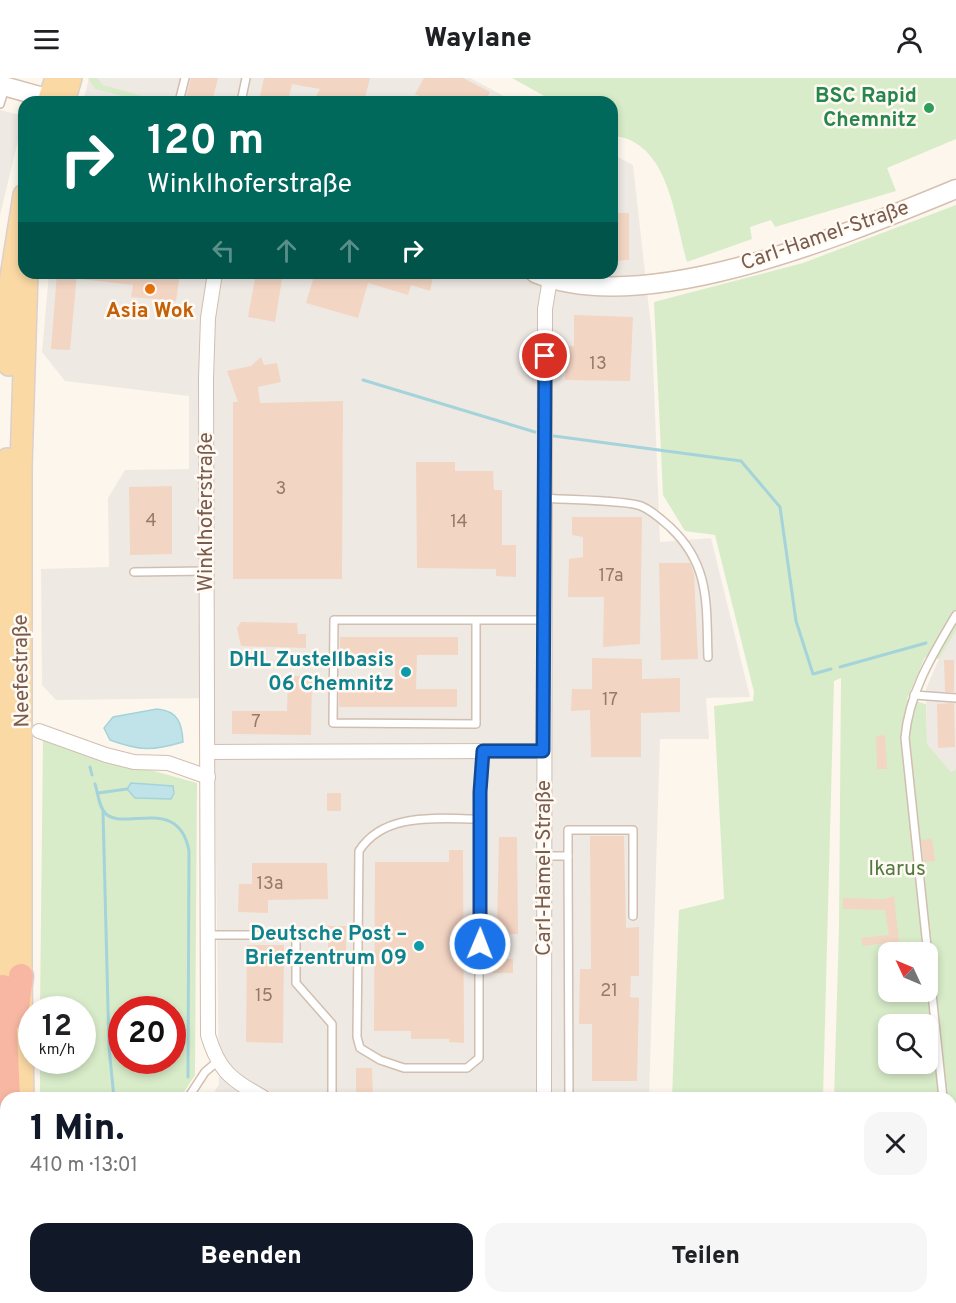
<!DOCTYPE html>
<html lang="de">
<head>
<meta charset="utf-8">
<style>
  :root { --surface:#fff; --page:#f6f6f6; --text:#202124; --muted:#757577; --accent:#111827 }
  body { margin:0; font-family:Overpass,sans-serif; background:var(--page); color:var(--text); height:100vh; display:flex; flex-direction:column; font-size:22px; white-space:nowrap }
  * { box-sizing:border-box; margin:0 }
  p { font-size:20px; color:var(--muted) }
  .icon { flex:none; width:33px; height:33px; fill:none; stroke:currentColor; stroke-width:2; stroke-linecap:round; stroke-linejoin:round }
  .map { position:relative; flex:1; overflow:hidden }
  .sheet { position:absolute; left:0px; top:1014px; width:957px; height:212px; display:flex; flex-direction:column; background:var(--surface); border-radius:18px 18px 0 0; box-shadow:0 3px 9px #0003 }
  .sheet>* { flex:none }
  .top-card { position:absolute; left:18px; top:18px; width:600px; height:183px; border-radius:18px; box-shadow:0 3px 9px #0003; background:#00695c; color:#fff; overflow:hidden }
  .needle { width:39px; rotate:314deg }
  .buttons { position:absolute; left:878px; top:864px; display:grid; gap:12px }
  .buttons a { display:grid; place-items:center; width:60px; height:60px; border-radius:12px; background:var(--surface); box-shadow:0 3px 9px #0003; font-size:30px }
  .speed { position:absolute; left:18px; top:918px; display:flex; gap:12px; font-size:30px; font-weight:700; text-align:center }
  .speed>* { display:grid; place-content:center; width:78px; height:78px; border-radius:50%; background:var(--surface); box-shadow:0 3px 9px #0003; line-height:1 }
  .speed small { font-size:15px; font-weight:400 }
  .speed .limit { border:9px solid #d22; background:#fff; color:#111 }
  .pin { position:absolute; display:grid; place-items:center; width:51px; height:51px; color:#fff; margin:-26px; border:3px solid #fff; border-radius:50%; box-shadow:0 2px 6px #0007 }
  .me { position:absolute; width:66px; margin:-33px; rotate:1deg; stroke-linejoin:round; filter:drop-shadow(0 0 4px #0008) }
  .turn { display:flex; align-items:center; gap:21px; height:126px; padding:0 30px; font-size:27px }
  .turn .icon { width:78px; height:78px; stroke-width:2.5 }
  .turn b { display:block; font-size:42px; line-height:51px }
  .lanes { display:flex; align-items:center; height:57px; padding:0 30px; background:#0003; justify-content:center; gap:30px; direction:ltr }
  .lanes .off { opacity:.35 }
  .round { display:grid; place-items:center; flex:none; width:63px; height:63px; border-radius:18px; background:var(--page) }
  .overview { display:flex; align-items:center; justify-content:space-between; height:102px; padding:0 30px }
  h1 { font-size:36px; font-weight:800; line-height:45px; color:var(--accent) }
  .primary-button { display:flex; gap:12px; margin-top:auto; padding:12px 30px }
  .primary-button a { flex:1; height:69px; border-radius:18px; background:var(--accent); color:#fff; font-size:24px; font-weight:800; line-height:69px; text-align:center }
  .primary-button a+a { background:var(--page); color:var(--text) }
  header { display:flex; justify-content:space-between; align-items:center; height:78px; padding:0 30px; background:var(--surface); font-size:27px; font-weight:800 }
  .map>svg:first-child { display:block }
  .industrial { fill:#efe9e4 }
  .green { fill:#d8ecc9; fill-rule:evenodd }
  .water { fill:#bfe3e8; stroke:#a5d3da; stroke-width:1.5 }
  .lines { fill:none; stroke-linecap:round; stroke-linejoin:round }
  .stream { stroke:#a5d3da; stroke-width:3 }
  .building { fill:#f3d5c3 }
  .lane-casing { stroke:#d1beb0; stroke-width:10 }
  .street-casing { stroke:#d1beb0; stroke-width:16 }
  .secondary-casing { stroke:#d6c0b0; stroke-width:21 }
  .primary-casing { stroke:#dad1cd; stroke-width:24 }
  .highway-casing { stroke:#dad1cd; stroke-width:27 }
  .lane { stroke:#fff; stroke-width:7 }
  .street { stroke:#fff; stroke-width:14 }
  .secondary { stroke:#fff; stroke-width:18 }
  .primary { stroke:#fbd9a5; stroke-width:21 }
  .highway { stroke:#f7b7a3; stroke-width:24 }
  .route-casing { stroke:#114b97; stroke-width:15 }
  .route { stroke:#1a73e8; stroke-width:10 }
  .leisure-dot { fill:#2e9e5b; stroke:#fffaf3; stroke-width:2 }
  .food-dot { fill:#e8710a; stroke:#fffaf3; stroke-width:2 }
  .culture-dot { fill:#0f9aa8; stroke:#fffaf3; stroke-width:2 }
  .labels { text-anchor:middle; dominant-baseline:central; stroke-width:5; stroke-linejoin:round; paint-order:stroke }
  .number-label { font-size:18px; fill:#987a6a }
  .leisure-label { font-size:21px; font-weight:bold; fill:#27864d; stroke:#fffaf3; text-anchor:end }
  .street-label { font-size:21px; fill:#7a5c4d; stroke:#fffaf3 }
  .food-label { font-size:21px; font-weight:bold; fill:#c56008; stroke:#fffaf3 }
  .culture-label { font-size:21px; font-weight:bold; fill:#0d838f; stroke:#fffaf3; text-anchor:end }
  .park-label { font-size:21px; fill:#537a41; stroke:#fffaf3 }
</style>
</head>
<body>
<header><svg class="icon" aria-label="menu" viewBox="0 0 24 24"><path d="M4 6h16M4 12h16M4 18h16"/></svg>Waylane<svg class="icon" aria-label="person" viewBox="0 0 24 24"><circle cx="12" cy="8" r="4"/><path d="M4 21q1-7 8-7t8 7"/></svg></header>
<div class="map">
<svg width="956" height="1225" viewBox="0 0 956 1225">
  <rect width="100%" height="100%" fill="#fdf6ec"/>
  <g class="industrial">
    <path d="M89,0H470L515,24H83Z"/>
    <path d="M0,32L24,38L0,137Z"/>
    <path d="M612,76L633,87L652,258L660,464L711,460L750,619L706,620L709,661H660L649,1020H211L219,1006L214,620L56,622L42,607L41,491L109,489L108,420L125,392L189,391V318L65,303L42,274L49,195H612Z"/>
    <path d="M956,553V691L951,694L927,666L926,611L939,581Z"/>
    <path d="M99,1220H642V1225H97Z"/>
  </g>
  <g class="green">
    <path d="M88,0H97L103,7L164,24H146L95,11Z"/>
    <path d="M512,0H956V61L887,90L896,113L775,149L771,142L750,149L752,161L687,184C676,146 671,85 634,64C628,60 619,59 612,57V24H555Z"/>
    <path d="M956,127V553L939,581L925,579L907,621L926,626L927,666L951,694L956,691V1058L951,1057V1020H834L839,850L841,600L834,603L823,1020H672L679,832L724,821L714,628L753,623L754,614L715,457L685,453L663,417L654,224L803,185ZM888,874H927V914H888ZM888,946H927V986H888Z"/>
    <path d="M43,662L197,705L195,997L180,1020H40V983L82,982V932L40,931ZM122,932H172V982H122Z"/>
    <path d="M699,1220H908L911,1225H707Z"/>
  </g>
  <g class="water">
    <path d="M157,631C178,633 182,645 183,664C152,673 140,673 110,662L104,650L113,639Z"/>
    <path d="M131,705L173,708L174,715L171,721L135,720L127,711Z"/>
  </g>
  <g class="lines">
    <g class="stream">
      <path d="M363,302L535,354"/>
      <path d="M554,358L741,383L780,429L796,543L813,596L831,591"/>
      <path d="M840,589L926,565"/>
      <path d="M90,689L92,697"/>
      <path d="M95,706C98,715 99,730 106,736C125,753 179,717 189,773L188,999"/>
      <path d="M98,715L127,711"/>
      <path d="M103,734L109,969L114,1020"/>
      <path d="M79,1225L81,1220"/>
    </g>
  </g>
  <g class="building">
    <path d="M191,0H218L212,24H185Z"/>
    <path d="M264,0H370L364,24H313L320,11L292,6L288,24L260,18Z"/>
    <path d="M424,0H463L490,14L485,24H418L421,19L415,16Z"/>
    <path d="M612,135H629V182L612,183Z"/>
    <path d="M57,195H77L70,272L51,271Z"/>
    <path d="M80,195H180L176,223L131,219L133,207L80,201Z"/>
    <path d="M256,195H283L275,244L248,239Z"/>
    <path d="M315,195H434L430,213L411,207L408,217L368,205L358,240L306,225Z"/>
    <path d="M574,237L633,239L630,303L565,302L566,268H574Z"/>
    <path d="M261,279L264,287L277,285L281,304L258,309L260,325L343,323L342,501H233V324H238L227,293L251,288Z"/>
    <path d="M416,384H455V393H493L494,412H502V467H516V499L496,498V491L417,490Z"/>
    <path d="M172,408V476L130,477L129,409Z"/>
    <path d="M572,439H642L640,566L603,569L604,519H568L569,481L583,479V459L572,457Z"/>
    <path d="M659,485H690L694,496L698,581L661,582Z"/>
    <path d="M241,544L297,545L298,556H306V570L241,568L237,550Z"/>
    <path d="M340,559H458V577H417L416,611H457V629H339V611H395V576H340Z"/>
    <path d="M592,580L642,581V601L680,600V634L641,635V679H591L590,632L571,633L572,611H592Z"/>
    <path d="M944,582H954V614H945Z"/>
    <path d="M288,598H312L311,657L232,656V633H287Z"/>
    <path d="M954,625L955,669L938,670L937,626Z"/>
    <path d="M885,657L887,691H877L876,658Z"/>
    <rect x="327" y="715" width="14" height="18"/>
    <path d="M590,758H624L626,850L639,849V898H631L630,919L639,920L637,1003H592V946H579L580,891H591Z"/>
    <path d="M499,759H517L518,856H507V851H497Z"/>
    <path d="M932,761L935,783L924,784L921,762Z"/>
    <path d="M449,772H463L464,965L449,964V961H411V953H374L375,784H449Z"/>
    <path d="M252,785H327L328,821L268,822V835L238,834L239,806H252Z"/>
    <path d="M894,818L900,874H889L887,865L863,868L861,860L889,857L885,832L843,831V820L884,821Z"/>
    <rect x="328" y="848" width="18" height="31"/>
    <path d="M247,867H284L283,965L246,964Z"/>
    <path d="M505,881H513V895H487V885H501Z"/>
    <path d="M356,990H372L373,1020H356Z"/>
  </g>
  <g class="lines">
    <g class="lane-casing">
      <g id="lane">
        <path d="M179,24L185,0"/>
        <path d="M241,24L246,0"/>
        <path d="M0,26L5,10"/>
        <path d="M544,420C565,422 626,422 641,428C653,433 662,442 671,450C711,488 706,528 708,579"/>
        <path d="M134,494L207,493"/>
        <path d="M476,542V646L333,645L334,542H544"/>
        <path d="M914,617L956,620"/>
        <path d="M480,741C440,741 384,733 359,773L357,959L360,970L380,982L404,990H467L479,980V714L483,673"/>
        <path d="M544,778H568L569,1020"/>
        <path d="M568,778V752H633V838"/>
        <path d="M208,857H296V905L332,946V1020"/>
        <path d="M480,879H500"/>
        <path d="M188,1020L205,994L218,983"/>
        <path d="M943,1020L905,660C909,614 933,576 956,537"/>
        <path d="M951,1145L953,1182H956"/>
        <path d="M611,1225L614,1220"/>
      </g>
    </g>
    <g class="street-casing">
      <g id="street">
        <path d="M215,195L208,240L206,300L208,957C219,994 231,1001 264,1020"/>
        <path d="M39,653L106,677L134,684L168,685L208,699"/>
        <path d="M208,674L543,673"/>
        <path d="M544,1020L545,231L550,201"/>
        <path d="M644,1220L655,1225"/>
      </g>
    </g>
    <g class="secondary-casing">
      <g id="secondary">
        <path d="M0,7L61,24"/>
        <path d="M535,195C645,242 851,154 956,111"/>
      </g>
    </g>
    <g class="primary-casing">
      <g id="primary">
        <path d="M48,24L56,0"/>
        <path d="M64,24L71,0"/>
        <path d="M9,287L10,205L24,117"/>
        <path d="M1,926L6,876L7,381"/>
        <path d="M23,1020L21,898V388L27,195"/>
        <path d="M21,1225V1220"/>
      </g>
    </g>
    <g class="highway-casing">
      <g id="highway">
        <path d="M3,909L8,1020"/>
        <path d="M16,938L21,898"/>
        <path d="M9,1225V1220"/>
      </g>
    </g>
    <use href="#lane" class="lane"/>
    <use href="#street" class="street"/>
    <use href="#secondary" class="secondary"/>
    <use href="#primary" class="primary"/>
    <use href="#highway" class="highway"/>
  </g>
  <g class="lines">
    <g class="route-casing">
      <path id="route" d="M480,866V714L483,673H543L545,278"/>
    </g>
    <use href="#route" class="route"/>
  </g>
  <circle class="leisure-dot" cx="929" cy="30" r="6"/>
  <circle class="food-dot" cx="150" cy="211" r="6"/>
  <g class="culture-dot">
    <circle cx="406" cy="594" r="6"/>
    <circle cx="419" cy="868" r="6"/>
  </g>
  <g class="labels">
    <g class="number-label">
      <text x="598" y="286">13</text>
      <text x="281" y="411">3</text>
      <text x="151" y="443">4</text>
      <text x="459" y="444">14</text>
      <text x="611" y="498">17a</text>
      <text x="610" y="622">17</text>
      <text x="256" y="644">7</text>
      <text x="270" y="806">13a</text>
      <text x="609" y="913">21</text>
      <text x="264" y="918">15</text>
    </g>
    <g class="leisure-label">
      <text x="917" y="18">BSC Rapid<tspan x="917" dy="24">Chemnitz</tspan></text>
    </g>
    <g class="street-label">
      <text transform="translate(825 158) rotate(-19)">Carl-Hamel-Straße</text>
      <text transform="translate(206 434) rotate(-90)">Winklhoferstraße</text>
      <text transform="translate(22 593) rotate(-91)">Neefestraße</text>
      <text transform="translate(544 790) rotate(-90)">Carl-Hamel-Straße</text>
    </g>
    <g class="food-label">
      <text x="150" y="233">Asia Wok</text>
    </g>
    <g class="culture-label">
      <text x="394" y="582">DHL Zustellbasis<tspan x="394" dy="24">06 Chemnitz</tspan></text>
      <text x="407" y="856">Deutsche Post –<tspan x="407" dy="24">Briefzentrum 09</tspan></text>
    </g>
    <g class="park-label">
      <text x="897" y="791">Ikarus</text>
    </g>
  </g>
</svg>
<div class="buttons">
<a><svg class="needle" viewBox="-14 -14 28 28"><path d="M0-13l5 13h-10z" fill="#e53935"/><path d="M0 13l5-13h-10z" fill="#757577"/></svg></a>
<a><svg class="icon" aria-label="search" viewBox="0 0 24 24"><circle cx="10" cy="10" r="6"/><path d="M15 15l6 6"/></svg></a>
</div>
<div class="speed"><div>12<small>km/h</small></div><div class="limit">20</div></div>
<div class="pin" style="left:545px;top:278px;background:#d93025"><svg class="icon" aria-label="arrive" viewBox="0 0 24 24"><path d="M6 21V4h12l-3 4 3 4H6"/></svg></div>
<svg class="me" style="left:480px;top:866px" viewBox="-20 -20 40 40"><circle r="17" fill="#1a73e8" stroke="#fff" stroke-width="3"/><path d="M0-11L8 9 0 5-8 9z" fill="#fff"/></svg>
<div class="top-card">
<div class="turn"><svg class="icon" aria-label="right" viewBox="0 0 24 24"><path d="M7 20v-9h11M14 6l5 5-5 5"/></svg><div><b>120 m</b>Winklhoferstraße</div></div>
<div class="lanes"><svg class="icon off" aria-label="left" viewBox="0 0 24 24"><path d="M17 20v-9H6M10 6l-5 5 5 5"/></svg><svg class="icon off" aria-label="ahead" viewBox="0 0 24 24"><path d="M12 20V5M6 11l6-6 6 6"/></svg><svg class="icon off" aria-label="ahead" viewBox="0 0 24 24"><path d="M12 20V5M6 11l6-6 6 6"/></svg><svg class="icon" aria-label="right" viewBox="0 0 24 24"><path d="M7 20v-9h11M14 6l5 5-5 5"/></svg></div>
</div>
<section class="sheet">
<div class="overview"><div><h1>1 Min.</h1><p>410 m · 13:01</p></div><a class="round"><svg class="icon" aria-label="close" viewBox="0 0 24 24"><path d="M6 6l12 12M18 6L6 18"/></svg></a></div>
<div class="primary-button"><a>Beenden</a><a>Teilen</a></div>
</section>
</div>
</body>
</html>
